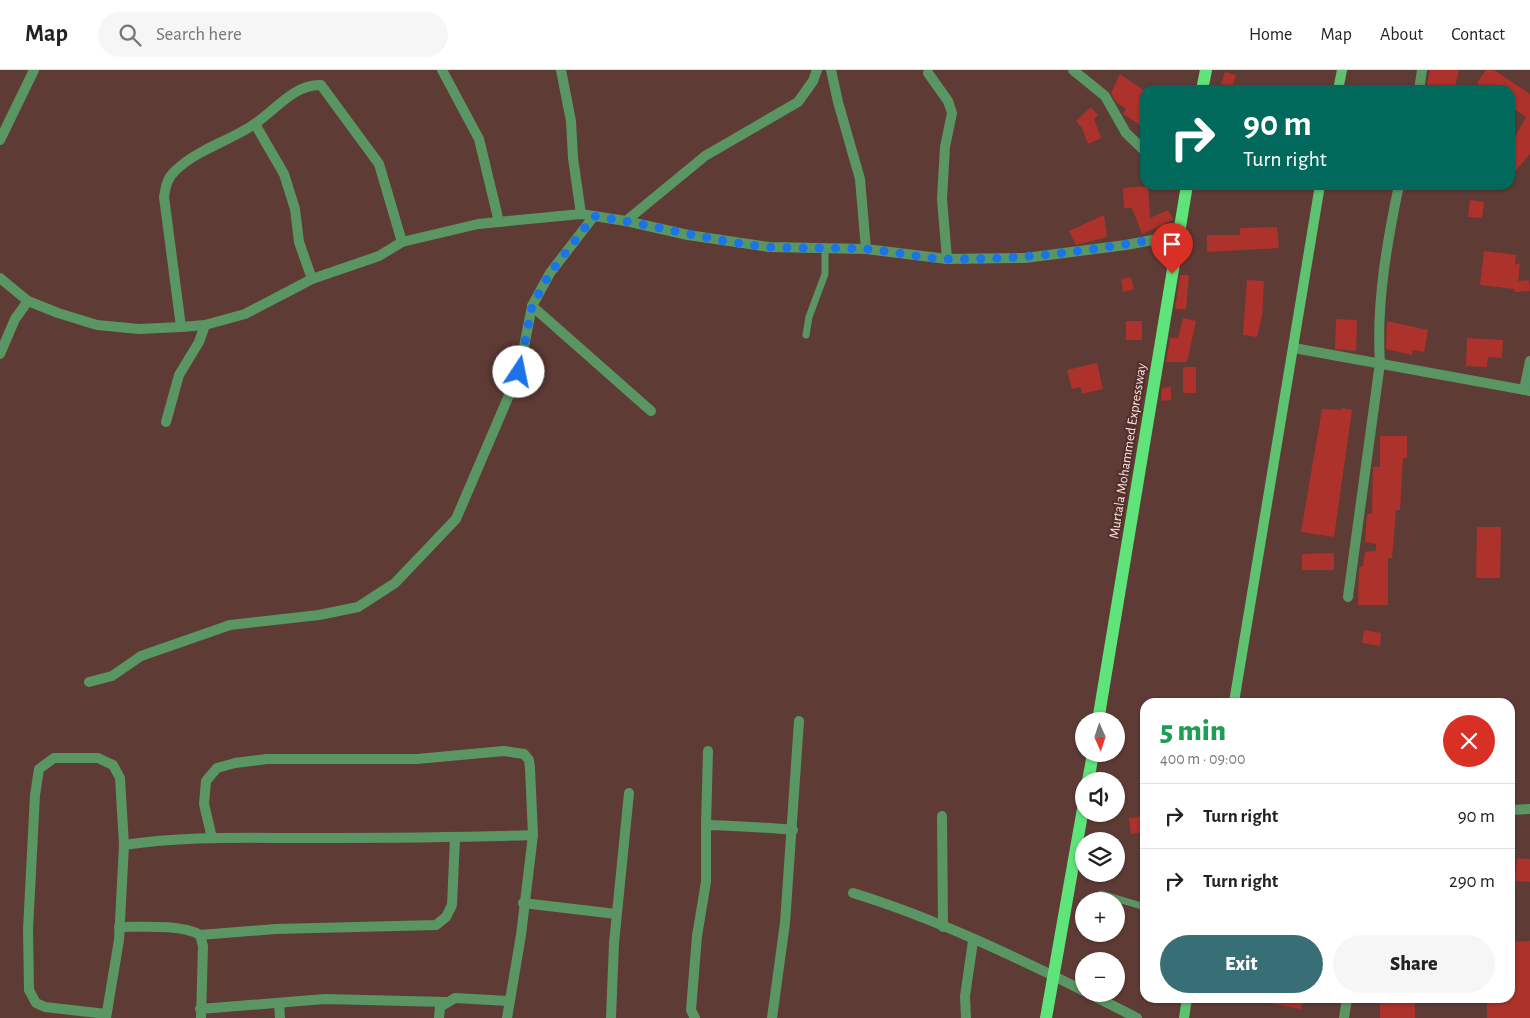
<!DOCTYPE html>
<html lang="en">
<head>
<meta charset="utf-8">
<style>
  :root { --surface:#fff; --page:#f6f6f6; --text:#222; --muted:#767676; --line:#e0e0e0; --accent:#386e75 }
  body { margin:0; font-family:"Alegreya Sans",sans-serif; background:var(--page); color:var(--text); height:100vh; display:flex; flex-direction:column; font-size:19px; white-space:nowrap }
  * { box-sizing:border-box; margin:0 }
  p { font-size:16px; color:var(--muted) }
  .icon { flex:none; width:28px; height:28px; fill:none; stroke:currentColor; stroke-width:2; stroke-linecap:round; stroke-linejoin:round }
  .map { position:relative; flex:1; overflow:hidden }
  .drawer { position:absolute; left:1140px; top:628px; width:375px; height:305px; display:flex; flex-direction:column; background:var(--surface); border-radius:15px; box-shadow:0 1px 4px #0004 }
  .drawer>* { flex:none }
  .guide { position:absolute; left:1140px; top:15px; width:375px; height:105px; border-radius:15px; box-shadow:0 1px 4px #0004; background:#00695c; color:#fff; overflow:hidden }
  .needle { width:32px; rotate:177deg }
  .buttons { position:absolute; left:1075px; top:642px; display:grid; gap:10px }
  .buttons a { display:grid; place-items:center; width:50px; height:50px; border-radius:50%; background:var(--surface); box-shadow:0 1px 4px #0004; font-size:25px }
  .pin { position:absolute; display:grid; place-items:center; width:42px; height:42px; color:#fff; margin:-51px -21px; border-radius:50% 50% 50% 0; rotate:-45deg; box-shadow:0 0 5px #0007 }
  .pin .icon { rotate:45deg }
  .me { position:absolute; width:55px; margin:-28px; rotate:11deg; stroke-linejoin:round; filter:drop-shadow(0 0 4px #0008) }
  .turn { display:flex; align-items:center; gap:18px; height:105px; padding:0 20px; font-size:22px }
  .turn .icon { width:65px; height:65px; stroke-width:2.5 }
  .turn b { display:block; font-size:35px; line-height:42px }
  .round { display:grid; place-items:center; flex:none; width:52px; height:52px; border-radius:26px; background:var(--page) }
  .summary { display:flex; align-items:center; justify-content:space-between; height:85px; padding:0 20px }
  h1 { font-size:30px; font-weight:800; line-height:38px; color:#1e9e55 }
  .action { display:flex; gap:10px; margin-top:auto; padding:10px 20px }
  .action a { flex:1; height:58px; border-radius:30px; background:var(--accent); color:#fff; font-size:20px; font-weight:800; line-height:58px; text-align:center }
  .action a+a { background:var(--page); color:var(--text) }
  ul { padding:0; list-style:none }
  li { display:flex; align-items:center; gap:15px; height:65px; padding:0 20px; border-top:1px solid var(--line) }
  li div { flex:1 }
  li b { display:block; font-size:19px }
  li em { font-style:normal }
  header { display:flex; align-items:center; gap:30px; box-sizing:border-box; height:70px; padding:0 25px; background:var(--surface); border-bottom:1px solid var(--line) }
  header strong { font-size:24px }
  nav { display:flex; gap:28px; margin-inline-start:auto; font-size:18px }
  .search { width:350px; height:45px; background:var(--page); display:flex; align-items:center; gap:12px; box-sizing:border-box; padding:0 18px; border-radius:28px; color:var(--muted); font-size:19px }
  .map>svg:first-child { display:block }
  .building { fill:#ac322b }
  .lines { fill:none; stroke-linecap:round; stroke-linejoin:round }
  .lane { stroke:#5a9663; stroke-width:7 }
  .street { stroke:#5a9663; stroke-width:10 }
  .secondary { stroke:#5fc271; stroke-width:10 }
  .primary { stroke:#5ee47a; stroke-width:12 }
  .route { stroke:#1a73e8; stroke-width:9; stroke-dasharray:0 16.2 }
  .labels { text-anchor:middle; dominant-baseline:central; stroke-width:4.5; stroke-linejoin:round; paint-order:stroke }
  .street-label { font-size:14px; fill:#fce5e1; stroke:#54302c }
</style>
</head>
<body>
<header>
<strong>Map</strong>
<div class="search"><svg class="icon" aria-label="search" viewBox="0 0 24 24"><circle cx="10" cy="10" r="6"/><path d="M15 15l6 6"/></svg>Search here</div>
<nav><a>Home</a><a>Map</a><a>About</a><a>Contact</a></nav>
</header>
<div class="map">
<svg width="1530" height="948" viewBox="0 0 1530 948">
  <rect width="100%" height="100%" fill="#5f3b36"/>
  <g class="building">
    <path d="M1430,0H1459L1454,20H1426Z"/>
    <path d="M1486,0H1494L1530,24V84L1510,107V76L1526,47L1510,36V20H1487L1477,13Z"/>
    <path d="M1225,2L1236,5L1232,17L1221,14Z"/>
    <path d="M1120,4L1145,21V58L1123,44L1126,39L1116,32L1111,23Z"/>
    <path d="M1091,37L1098,45L1094,49L1101,68L1088,74L1082,58L1076,51Z"/>
    <path d="M1148,116L1150,148L1168,140L1173,150L1142,164L1132,138H1124L1123,118Z"/>
    <path d="M1470,130L1484,132L1482,148L1468,147Z"/>
    <path d="M1104,145L1107,167L1076,175L1069,161Z"/>
    <path d="M1277,157L1279,178L1207,182V165H1240V158Z"/>
    <path d="M1484,181L1516,185L1515,194H1520L1518,211L1529,210L1530,221L1515,222L1514,219L1480,215Z"/>
    <path d="M1180,205H1189L1186,239H1175Z"/>
    <path d="M1131,207L1134,219L1123,222L1121,209Z"/>
    <path d="M1247,210L1264,211L1262,246L1257,267L1243,265Z"/>
    <path d="M1183,248L1196,251L1187,292H1166L1170,268H1178Z"/>
    <path d="M1336,249L1357,250L1356,281L1335,279Z"/>
    <rect x="1126" y="251" width="16" height="19"/>
    <path d="M1387,251L1428,260L1424,282L1413,280L1412,285L1386,279Z"/>
    <path d="M1467,268L1503,270L1502,288L1488,287L1487,297L1466,296Z"/>
    <path d="M1097,293L1103,319L1082,324L1081,317L1072,319L1067,300Z"/>
    <rect x="1183" y="297" width="13" height="26"/>
    <path d="M1171,317V330L1161,331L1162,318Z"/>
    <path d="M1341,338L1352,340L1334,467L1301,462L1322,339L1341,340Z"/>
    <path d="M1380,366H1407V388H1403L1400,440H1396L1392,488H1388V535H1358L1359,497L1363,496L1365,482L1376,481V474L1365,472L1367,444H1372L1373,397H1380Z"/>
    <path d="M1477,457H1501L1500,508H1476Z"/>
    <path d="M1334,483V500H1302V484Z"/>
    <path d="M1364,560L1381,563L1380,576L1362,573Z"/>
    <path d="M1140,747L1142,762L1131,764L1129,748Z"/>
    <path d="M1517,788L1530,789V812L1515,811Z"/>
    <path d="M1530,871V948H1487V928H1510V872Z"/>
    <path d="M1269,928H1303L1301,939L1268,933Z"/>
    <rect x="1380" y="928" width="35" height="20"/>
  </g>
  <g class="lines">
    <g class="lane">
      <path d="M806,265L809,247L825,204V177"/>
      <path d="M1101,824L1145,837"/>
    </g>
    <g class="street">
      <path d="M442,0L479,69L499,152"/>
      <path d="M561,0L571,51L573,88L581,144"/>
      <path d="M831,0L838,32L860,109L866,179"/>
      <path d="M1073,0L1105,26L1126,63L1145,81"/>
      <path d="M928,3L948,31L952,43L945,77L942,129L947,189"/>
      <path d="M1419,20L1422,0"/>
      <path d="M255,54L284,104L295,139L299,172L312,209"/>
      <path d="M0,70L34,0"/>
      <path d="M626,151L705,86L798,32L813,11L817,0"/>
      <path d="M0,208L28,231L58,243L97,255L139,259L181,257L205,255L245,244L312,209L379,186L402,172L478,154L581,144L626,151L688,165L769,177L866,179L947,189L1025,188L1126,175L1179,165"/>
      <path d="M532,236L651,341"/>
      <path d="M181,257L164,127C166,115 167,108 176,100C198,79 232,70 256,53C276,39 295,14 321,15L379,94L402,172"/>
      <path d="M1294,278L1530,321"/>
      <path d="M0,284L15,249L28,231"/>
      <path d="M1524,320L1530,291"/>
      <path d="M166,352L179,305L199,272L205,255"/>
      <path d="M1348,527L1380,293C1376,234 1387,172 1399,115"/>
      <path d="M89,612L112,606L141,586L230,555L319,545L358,537L395,513L456,449L519,302L532,236L550,203L594,146"/>
      <path d="M1510,740L1530,739"/>
      <path d="M942,746L943,857"/>
      <path d="M706,755L708,681"/>
      <path d="M212,768L204,734L206,711L217,698L235,693L267,689H417L504,681L524,684L529,690L530,698L533,765L521,865L507,948"/>
      <path d="M124,775C183,766 242,768 302,768C379,768 456,768 533,765"/>
      <path d="M853,823C931,847 1010,884 1084,921"/>
      <path d="M523,833L616,844"/>
      <path d="M119,857C141,857 182,854 200,865L203,876L201,948"/>
      <path d="M200,865L276,859L436,855L446,847L452,835L455,768"/>
      <path d="M1090,924L1137,948"/>
      <path d="M279,933L280,948"/>
      <path d="M200,939L325,929L446,932"/>
      <path d="M106,944L45,937L36,933L29,920L28,859L35,725L39,699L54,688H98L113,695L120,708L124,775L119,870L106,948"/>
      <path d="M439,948L440,937L455,928L508,931"/>
      <path d="M611,948L614,873L629,723"/>
      <path d="M695,948L691,940L697,866L706,812V755C735,756 764,757 793,760"/>
      <path d="M772,948L785,853L799,651"/>
      <path d="M966,948L965,926L973,871"/>
      <path d="M1344,948L1347,928"/>
    </g>
    <g class="secondary">
      <path d="M1338,20L1342,0"/>
      <path d="M1234,632L1320,115"/>
      <path d="M1184,948L1187,928"/>
    </g>
    <g class="primary">
      <path d="M1202,20L1206,0"/>
      <path d="M1098,651L1187,115"/>
      <path d="M1088,711L1093,684"/>
      <path d="M1046,948L1084,733"/>
    </g>
  </g>
  <g class="lines">
    <path class="route" d="M519,302L532,236L550,203L594,146C652,154 709,171 768,177C800,179 832,177 863,179C892,180 921,189 949,189C1027,190 1103,179 1178,165L1172,204"/>
  </g>
  <g class="labels">
    <g class="street-label">
      <text transform="translate(1128 381) rotate(-81)">Murtala Mohammed Expressway</text>
    </g>
  </g>
</svg>
<div class="buttons">
<a><svg class="needle" viewBox="-14 -14 28 28"><path d="M0-13l5 13h-10z" fill="#e53935"/><path d="M0 13l5-13h-10z" fill="#767676"/></svg></a>
<a><svg class="icon" aria-label="sound" viewBox="0 0 24 24"><path d="M4 9h4l5-4v14l-5-4H4zM17 9q2 3 0 6"/></svg></a>
<a><svg class="icon" aria-label="layers" viewBox="0 0 24 24"><path d="M12 4l9 5-9 5-9-5zM3 14l9 5 9-5"/></svg></a>
<a>+</a>
<a>−</a>
</div>
<div class="pin" style="left:1172px;top:204px;background:#d93025"><svg class="icon" aria-label="arrive" viewBox="0 0 24 24"><path d="M6 21V4h12l-3 4 3 4H6"/></svg></div>
<svg class="me" style="left:519px;top:302px" viewBox="-20 -20 40 40"><circle r="19" fill="#fff"/><path d="M0-13L10 11 0 6-10 11z" fill="#1a73e8"/></svg>
<div class="guide">
<div class="turn"><svg class="icon" aria-label="right" viewBox="0 0 24 24"><path d="M7 20v-9h11M14 6l5 5-5 5"/></svg><div><b>90 m</b>Turn right</div></div>
</div>
<section class="drawer">
<div class="summary"><div><h1>5 min</h1><p>400 m · 09:00</p></div><a class="round" style="background:#d93025;color:#fff"><svg class="icon" aria-label="close" viewBox="0 0 24 24"><path d="M6 6l12 12M18 6L6 18"/></svg></a></div>
<ul>
<li><svg class="icon" aria-label="right" viewBox="0 0 24 24"><path d="M7 20v-9h11M14 6l5 5-5 5"/></svg><div><b>Turn right</b></div><em>90 m</em></li>
<li><svg class="icon" aria-label="right" viewBox="0 0 24 24"><path d="M7 20v-9h11M14 6l5 5-5 5"/></svg><div><b>Turn right</b></div><em>290 m</em></li>
</ul>
<div class="action"><a>Exit</a><a>Share</a></div>
</section>
</div>
</body>
</html>
